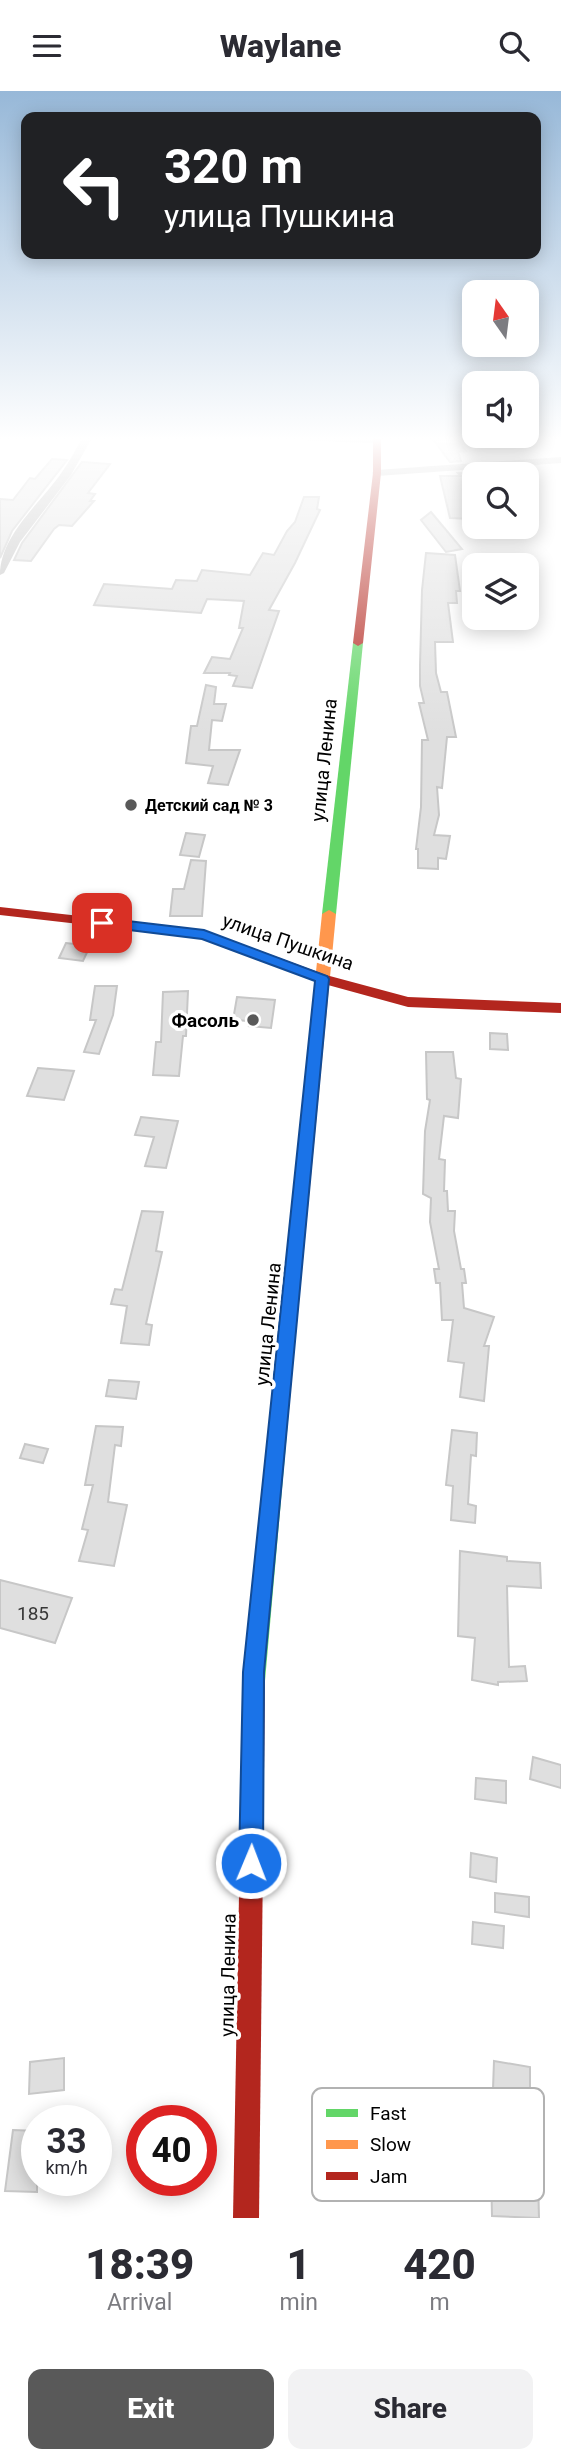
<!DOCTYPE html>
<html lang="en">
<head>
<meta charset="utf-8">
<style>
  :root { --surface:#fff; --page:#f2f2f3; --text:#2b2b33; --muted:#7c7c81; --accent:#595959 }
  body { margin:0; font-family:Roboto,sans-serif; background:var(--page); color:var(--text); height:100vh; display:flex; flex-direction:column; font-size:26px; white-space:nowrap }
  * { box-sizing:border-box; margin:0 }
  p { font-size:23px; color:var(--muted) }
  .icon { flex:none; width:38px; height:38px; fill:none; stroke:currentColor; stroke-width:2; stroke-linecap:round; stroke-linejoin:round }
  .map { position:relative; height:2127px; overflow:hidden }
  .side { display:flex; flex-direction:column; background:var(--surface); flex:1 }
  .side>* { flex:none }
  .top-card { position:absolute; left:21px; top:21px; width:520px; height:147px; border-radius:14px; box-shadow:0 4px 18px #0003; background:#202124; color:#fff; overflow:hidden }
  .needle { width:46px; rotate:346deg }
  .fabs { position:absolute; left:462px; top:189px; display:grid; gap:14px }
  .fabs a { display:grid; place-items:center; width:77px; height:77px; border-radius:14px; background:var(--surface); box-shadow:0 4px 18px #0003; font-size:35px }
  .speed { position:absolute; left:21px; top:2014px; display:flex; gap:14px; font-size:35px; font-weight:700; text-align:center }
  .speed>* { display:grid; place-content:center; width:91px; height:91px; border-radius:50%; background:var(--surface); box-shadow:0 4px 18px #0003; line-height:1 }
  .speed small { font-size:18px; font-weight:400 }
  .speed .limit { border:10px solid #d22; background:#fff; color:#111 }
  .pin { position:absolute; display:grid; place-items:center; width:60px; height:60px; color:#fff; margin:-30px; border-radius:14px; box-shadow:0 4px 10px #0006 }
  .me { position:absolute; width:77px; margin:-38px; rotate:1deg; stroke-linejoin:round; filter:drop-shadow(0 0 5px #0008) }
  .turn { display:flex; align-items:center; gap:24px; height:147px; padding:0 28px; font-size:32px }
  .turn .icon { width:91px; height:91px; stroke-width:2.5 }
  .turn b { display:block; font-size:49px; line-height:60px }
  .eta { display:flex; justify-content:space-evenly; align-items:center; height:119px; text-align:center }
  .eta b { font-size:42px; font-weight:800; line-height:49px }
  .cta { display:flex; gap:14px; margin-top:auto; padding:14px 28px }
  .cta a { flex:1; height:80px; border-radius:14px; background:var(--accent); color:#fff; font-size:28px; font-weight:800; line-height:80px; text-align:center }
  .cta a+a { background:var(--page); color:var(--text) }
  header { display:flex; justify-content:space-between; align-items:center; height:91px; padding:0 28px; background:var(--surface); font-size:32px; font-weight:800 }
  .map>svg:first-child { display:block }
  .building { fill:#dfdfdf; stroke:#c7c7c7; stroke-width:2 }
  .lines { fill:none; stroke-linecap:round; stroke-linejoin:round }
  .street { fill:#bebebe; fill-rule:evenodd }
  .fast { fill:#63d668; fill-rule:evenodd }
  .slow { fill:#ff974d; fill-rule:evenodd }
  .jam { fill:#b3261e; fill-rule:evenodd }
  .route { fill:#1a73e8; stroke:#114b97; stroke-width:2 }
  .poi-dot { fill:#595959; stroke:#fff; stroke-width:2.5 }
  .labels { text-anchor:middle; dominant-baseline:central; stroke-width:7; stroke-linejoin:round; paint-order:stroke }
  .far-poi-label { font-size:16px; font-weight:bold; fill:#000; stroke:#fff; text-anchor:start }
  .street-label { font-size:19px; fill:#000; stroke:#fff }
  .poi-label { font-size:19px; font-weight:bold; fill:#000; stroke:#fff; text-anchor:end }
  .near-number-label { font-size:19px; fill:#383838 }
  .key { fill:#fff; stroke:#b2b2b2; stroke-width:2 }
  .key-label { font-size:19px; fill:#000 }
</style>
</head>
<body>
<header><svg class="icon" aria-label="menu" viewBox="0 0 24 24"><path d="M4 6h16M4 12h16M4 18h16"/></svg>Waylane<svg class="icon" aria-label="search" viewBox="0 0 24 24"><circle cx="10" cy="10" r="6"/><path d="M15 15l6 6"/></svg></header>
<div class="map">
<svg width="561" height="2127" viewBox="0 0 561 2127">
  <rect width="100%" height="100%" fill="#fff"/>
  <g class="building">
    <path d="M432,347H456L466,360L458,361L461,370L450,371Z"/>
    <path d="M52,368L67,369L12,440L0,467V408L13,409L30,387L35,388Z"/>
    <path d="M82,371L110,373L88,402L95,403L90,410H94L72,435L59,434L54,438L31,470L14,469L22,452Z"/>
    <path d="M458,382H463L467,399H474L472,428L450,427L440,385H461Z"/>
    <path d="M304,406H319L317,418L320,419L295,472L269,519L279,520L252,597L233,595L237,585L229,584L230,582H204L212,566L230,568L243,537H239L244,510L207,508L201,522L94,514L104,493L172,498L176,489L197,490L202,479L250,484L263,462L274,464L287,440L295,431Z"/>
    <path d="M431,421L462,458L446,461L421,429Z"/>
    <path d="M426,462L455,464L460,500H456L457,512H448L453,551H435L436,582L441,601H447L456,646H447L442,697L437,696L439,724L434,744L450,745L446,768L438,767V778L418,777V758H416L421,716L422,649H428L419,612H424L420,595V574L422,499Z"/>
    <path d="M206,594L216,596L214,613H226L222,630L212,629L209,659H240L228,694L208,692L213,675L186,672L191,635H197Z"/>
    <path d="M186,742L205,744L199,766L180,764Z"/>
    <path d="M191,769L206,770L202,825H170L173,798H184Z"/>
    <path d="M66,852L90,855L83,870L59,867Z"/>
    <path d="M95,895H117L113,924L99,963L84,961L96,929H90Z"/>
    <path d="M188,900L186,945H183L179,985L153,984L156,951H161L163,901Z"/>
    <path d="M237,906L275,909L271,937L249,935L250,930L233,929Z"/>
    <path d="M490,942L507,943L508,959L490,958Z"/>
    <path d="M426,961H453L456,987L461,988L458,1027L444,1025L439,1068L445,1069L444,1100H447L448,1120H455L454,1140L461,1178H464L466,1192H462L464,1217L494,1226L484,1255H489L484,1310L460,1306L464,1272L448,1270L453,1229H442L440,1192H436L434,1178H439L430,1131L431,1107L423,1103L425,1040L430,1009L427,1008Z"/>
    <path d="M38,977L74,980L64,1009L27,1005Z"/>
    <path d="M141,1026L178,1030L166,1077L145,1075L154,1046L135,1044Z"/>
    <path d="M142,1120L163,1121L156,1160L162,1161L146,1233L152,1234L149,1254L121,1252L127,1215L111,1213L115,1198L122,1199Z"/>
    <path d="M109,1289L139,1291L136,1308L106,1305Z"/>
    <path d="M96,1335L123,1336L121,1355L115,1354L108,1411L127,1414L114,1475L79,1470L88,1439L82,1438L93,1394H85Z"/>
    <path d="M452,1339L477,1342L476,1365L471,1364L468,1413L476,1415L475,1432L451,1429L453,1395L446,1394Z"/>
    <path d="M25,1353L48,1358L43,1372L20,1367Z"/>
    <path d="M460,1460L507,1466V1470L540,1472L541,1497L507,1495L509,1576L525,1575L527,1590L498,1591V1594L472,1589L475,1547L458,1545Z"/>
    <path d="M0,1489L72,1507L55,1552L0,1537Z"/>
    <path d="M533,1666L561,1674V1697L530,1688Z"/>
    <path d="M476,1687L506,1690V1712L475,1708Z"/>
    <path d="M471,1762L497,1767L496,1791L470,1786Z"/>
    <path d="M495,1802L529,1806V1826L495,1821Z"/>
    <path d="M473,1831L504,1835L503,1857L472,1853Z"/>
    <path d="M64,1967V1999L29,2003L30,1971Z"/>
    <path d="M494,1970L530,1976V2005L493,1998Z"/>
    <path d="M13,2039L37,2040V2101L5,2100Z"/>
    <path d="M491,2081L538,2086L539,2127L492,2125Z"/>
  </g>
  <g class="lines">
    <g class="street">
      <path d="M82,347H92L71,384L20,451L4,482L0,484C0,444 41,412 62,381C70,370 76,358 82,347Z"/>
      <path d="M303,347H379L381,349L376,352L308,350Z"/>
      <path d="M561,366V372L377,385L372,382L377,379Z"/>
    </g>
    <g class="fast">
      <path d="M358,549L363,552L336,823L329,827L322,823L353,552Z"/>
      <path d="M284,1266L290,1268L293,1274L265,1590L262,1598L254,1601L246,1598L243,1590L275,1274L278,1268Z"/>
    </g>
    <path class="slow" d="M329,819L336,823L293,1274L290,1280L284,1282L278,1280L275,1274L322,823Z"/>
    <g class="jam">
      <path d="M373,347H381V382L363,552L358,555L353,552L373,382Z"/>
      <path d="M0,816L204,839L326,884L408,906L561,912V922L408,916L317,891L202,847L0,824Z"/>
      <path d="M254,1579L262,1582L265,1590L259,2127H233L243,1590L246,1582Z"/>
    </g>
  </g>
  <linearGradient id="sky" x2="0" y2="1"><stop stop-color="#97b8d8"/><stop offset="0.54" stop-color="#fff"/><stop offset="1" stop-color="#fff" stop-opacity="0"/></linearGradient>
  <rect width="561" height="644" fill="url(#sky)"/>
  <path class="route" d="M102,827L204,839L327,885L329,888L264,1581L263,1772L259,1780L251,1784L243,1780L239,1772L243,1581L315,890L202,848L97,835L95,832Z"/>
  <g class="poi-dot">
    <circle cx="131" cy="714" r="7"/>
    <circle cx="253" cy="929" r="7"/>
  </g>
  <g class="labels">
    <g class="far-poi-label">
      <text x="145" y="714">Детский сад № 3</text>
    </g>
    <g class="street-label">
      <text transform="translate(324 669) rotate(-84)">улица Ленина</text>
      <text transform="translate(288 851) rotate(19)">улица Пушкина</text>
      <text transform="translate(268 1233) rotate(-84)">улица Ленина</text>
      <text transform="translate(228 1884) rotate(-89)">улица Ленина</text>
    </g>
    <g class="poi-label">
      <text x="239" y="929">Фасоль</text>
    </g>
    <g class="near-number-label">
      <text x="33" y="1522">185</text>
    </g>
  </g>
  <rect x="312" y="1997" width="232" height="113" rx="10" class="key"/>
  <rect x="326" y="2018" width="32" height="8" fill="#63d668"/>
  <rect x="326" y="2049" width="32" height="9" fill="#ff974d"/>
  <rect x="326" y="2081" width="32" height="8" fill="#b3261e"/>
  <g class="key-label">
    <text x="370" y="2029">Fast</text>
    <text x="370" y="2060">Slow</text>
    <text x="370" y="2092">Jam</text>
  </g>
</svg>
<div class="fabs">
<a><svg class="needle" viewBox="-14 -14 28 28"><path d="M0-13l5 13h-10z" fill="#e53935"/><path d="M0 13l5-13h-10z" fill="#7c7c81"/></svg></a>
<a><svg class="icon" aria-label="sound" viewBox="0 0 24 24"><path d="M4 9h4l5-4v14l-5-4H4zM17 9q2 3 0 6"/></svg></a>
<a><svg class="icon" aria-label="search" viewBox="0 0 24 24"><circle cx="10" cy="10" r="6"/><path d="M15 15l6 6"/></svg></a>
<a><svg class="icon" aria-label="layers" viewBox="0 0 24 24"><path d="M12 4l9 5-9 5-9-5zM3 14l9 5 9-5"/></svg></a>
</div>
<div class="speed"><div>33<small>km/h</small></div><div class="limit">40</div></div>
<div class="pin" style="left:102px;top:832px;background:#d93025"><svg class="icon" aria-label="arrive" viewBox="0 0 24 24"><path d="M6 21V4h12l-3 4 3 4H6"/></svg></div>
<svg class="me" style="left:251px;top:1772px" viewBox="-20 -20 40 40"><circle r="17" fill="#1a73e8" stroke="#fff" stroke-width="3"/><path d="M0-11L8 9 0 5-8 9z" fill="#fff"/></svg>
<div class="top-card">
<div class="turn"><svg class="icon" aria-label="left" viewBox="0 0 24 24"><path d="M17 20v-9H6M10 6l-5 5 5 5"/></svg><div><b>320 m</b>улица Пушкина</div></div>
</div>
</div>
<section class="side">
<div class="eta">
<div><b>18:39</b><p>Arrival</p></div>
<div><b>1</b><p>min</p></div>
<div><b>420</b><p>m</p></div>
</div>
<div class="cta"><a>Exit</a><a>Share</a></div>
</section>
</body>
</html>
